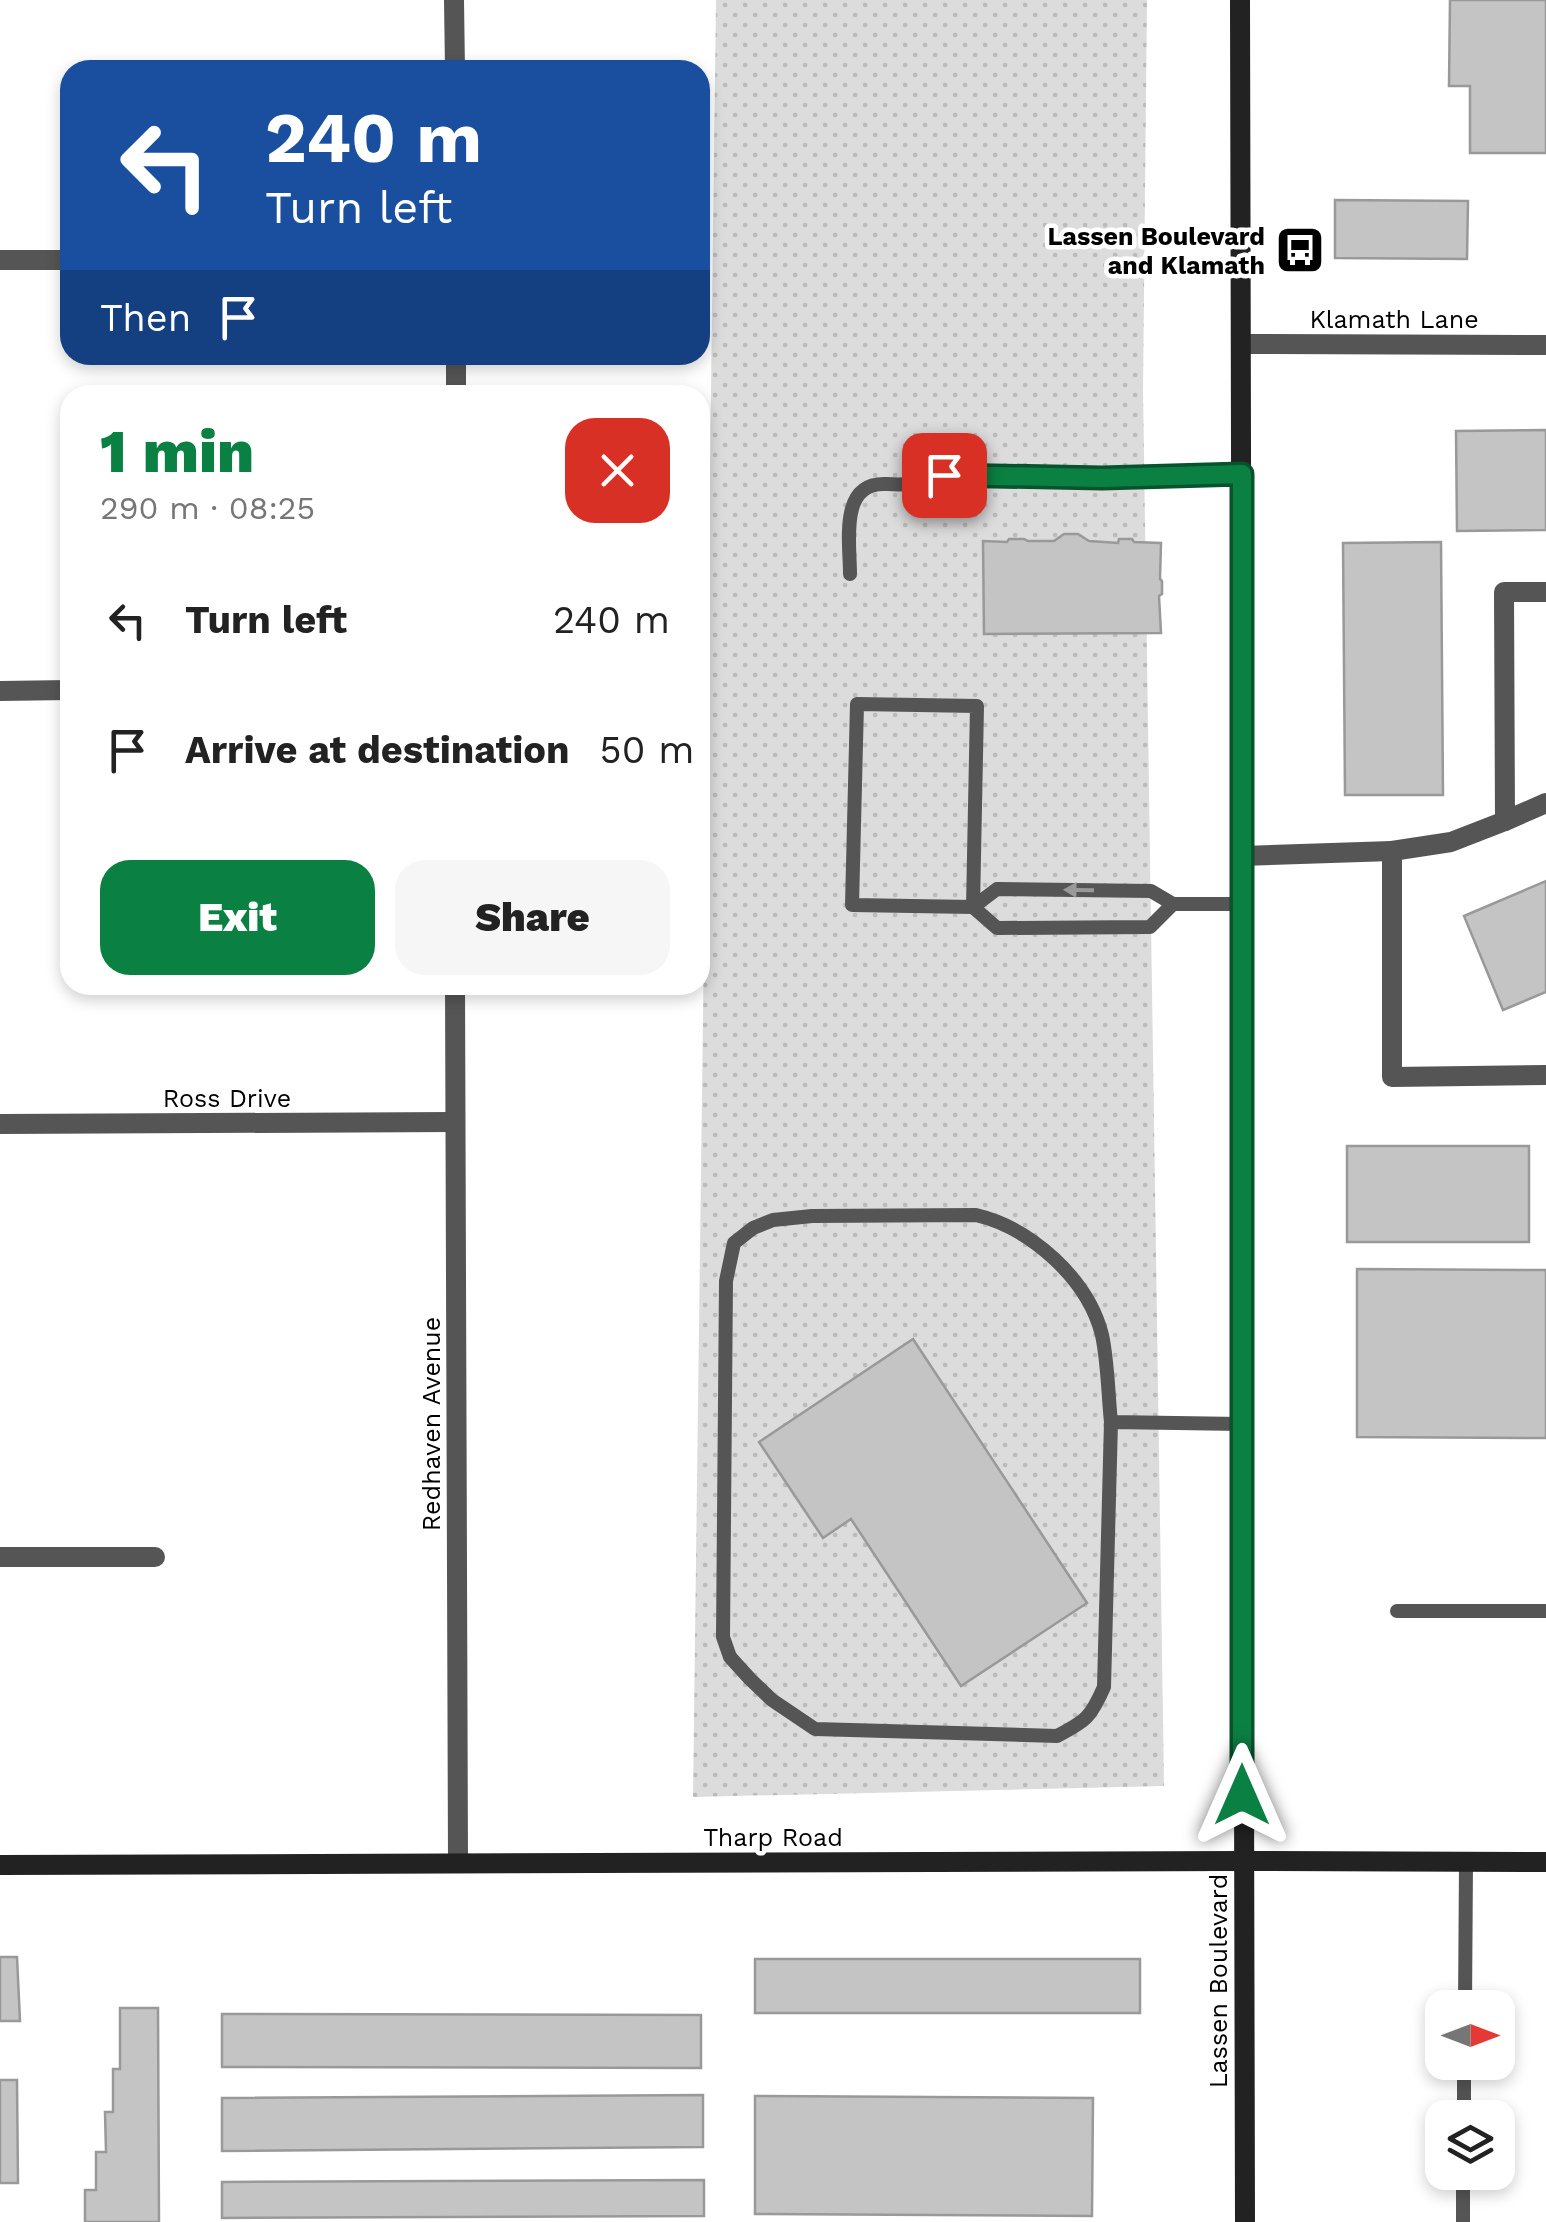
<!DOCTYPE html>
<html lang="en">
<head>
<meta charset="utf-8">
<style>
  :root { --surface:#fff; --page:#f6f6f6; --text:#222; --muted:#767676; --accent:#0b8043 }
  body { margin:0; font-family:"Work Sans",sans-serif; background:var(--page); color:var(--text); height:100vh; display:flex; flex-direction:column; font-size:38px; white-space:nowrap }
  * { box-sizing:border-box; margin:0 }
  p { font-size:32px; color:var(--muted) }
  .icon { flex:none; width:55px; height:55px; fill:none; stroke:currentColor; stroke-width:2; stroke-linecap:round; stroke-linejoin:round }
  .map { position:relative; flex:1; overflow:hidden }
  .panel { position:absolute; left:60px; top:385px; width:650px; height:610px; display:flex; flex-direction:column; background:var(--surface); border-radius:30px; box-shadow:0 5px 15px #0003 }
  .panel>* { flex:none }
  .guide { position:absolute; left:60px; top:60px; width:650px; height:305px; border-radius:30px; box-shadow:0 5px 15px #0003; background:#1a4fa0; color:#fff; overflow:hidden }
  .needle { width:65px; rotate:90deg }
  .controls { position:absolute; left:1425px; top:1990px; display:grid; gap:20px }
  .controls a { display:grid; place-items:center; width:90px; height:90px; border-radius:20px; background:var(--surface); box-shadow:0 5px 15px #0003; font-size:50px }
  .pin { position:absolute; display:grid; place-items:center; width:85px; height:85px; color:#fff; margin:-42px; border-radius:20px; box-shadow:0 5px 15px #0006 }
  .me { position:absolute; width:110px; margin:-55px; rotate:0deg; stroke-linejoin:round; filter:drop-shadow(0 0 8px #0008) }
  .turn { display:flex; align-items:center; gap:35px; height:210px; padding:0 40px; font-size:45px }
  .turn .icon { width:130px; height:130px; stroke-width:2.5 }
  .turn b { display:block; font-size:70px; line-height:85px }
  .then { display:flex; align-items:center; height:95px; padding:0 40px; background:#0003; gap:20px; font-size:38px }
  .round { display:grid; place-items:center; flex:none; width:105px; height:105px; border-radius:30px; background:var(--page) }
  .summary { display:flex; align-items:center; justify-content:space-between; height:170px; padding:0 40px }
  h1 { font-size:60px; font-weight:800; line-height:75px; color:var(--accent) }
  .button { display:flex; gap:20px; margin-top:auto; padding:20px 40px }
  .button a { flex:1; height:115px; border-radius:30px; background:var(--accent); color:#fff; font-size:40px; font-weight:800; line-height:115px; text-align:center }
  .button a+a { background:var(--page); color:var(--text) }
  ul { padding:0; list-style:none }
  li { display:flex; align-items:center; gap:30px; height:130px; padding:0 40px }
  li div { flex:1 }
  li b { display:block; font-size:38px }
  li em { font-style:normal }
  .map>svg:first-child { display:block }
  .grass { fill:url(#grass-dots) }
  .building { fill:#c4c4c4; stroke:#999; stroke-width:2.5 }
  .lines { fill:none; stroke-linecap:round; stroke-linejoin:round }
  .lane { stroke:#555; stroke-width:14 }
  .street { stroke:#555; stroke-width:20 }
  .secondary { stroke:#222; stroke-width:20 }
  .oneway { fill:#999 }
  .route-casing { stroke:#07532c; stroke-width:25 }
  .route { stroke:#0b8043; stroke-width:18 }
  .labels { text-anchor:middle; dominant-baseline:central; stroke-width:9; stroke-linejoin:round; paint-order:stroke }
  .poi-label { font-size:25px; font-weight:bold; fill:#000; stroke:#fff; text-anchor:end }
  .street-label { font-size:25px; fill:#000; stroke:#fff }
</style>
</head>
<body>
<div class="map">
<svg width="1546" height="2222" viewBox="0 0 1546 2222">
  <defs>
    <pattern id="grass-dots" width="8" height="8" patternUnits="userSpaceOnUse" patternTransform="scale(2.5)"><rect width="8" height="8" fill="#dcdcdc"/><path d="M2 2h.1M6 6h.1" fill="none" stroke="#bbb" stroke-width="1.8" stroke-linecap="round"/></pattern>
  </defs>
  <rect width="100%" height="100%" fill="#fff"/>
  <path class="grass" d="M716,0H1147L1143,390L1164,1786L693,1797Z"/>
  <g class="building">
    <path d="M1450,0H1546V153H1470V86H1449Z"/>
    <path d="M1335,200L1468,201L1467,259L1335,258Z"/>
    <path d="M1546,430V530L1457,531L1456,431Z"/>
    <path d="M1064,534H1078L1089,541L1118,543L1119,539H1132L1134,542L1161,543L1160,579L1162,581V594L1159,596L1161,633L984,634L983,541L1007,542L1009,539H1024L1028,541H1054Z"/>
    <path d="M1441,542L1443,795H1345L1343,543Z"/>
    <path d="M1546,881V992L1503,1010L1464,916Z"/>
    <rect x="1347" y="1146" width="182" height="96"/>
    <path d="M1357,1269L1546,1270V1438L1357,1437Z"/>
    <path d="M913,1339L1087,1603L961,1686L851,1519L823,1538L759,1442Z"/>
    <path d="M0,1957H17L20,2021H0Z"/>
    <rect x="755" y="1959" width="385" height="54"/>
    <path d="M120,2008H158L159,2222H85V2190H96V2152H106L105,2112H113V2069H120Z"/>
    <path d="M222,2014L701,2015V2068L222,2067Z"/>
    <path d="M0,2080H17L18,2183H0Z"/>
    <path d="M703,2095V2147L222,2151V2098Z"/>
    <path d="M755,2096L1093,2098L1092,2216L755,2214Z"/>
    <path d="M704,2180V2216L222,2218V2182Z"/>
  </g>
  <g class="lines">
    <g class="lane">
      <path d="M850,574C850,542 839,483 885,484C904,485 914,486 930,474L1102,478L1242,474"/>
      <path d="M857,704L977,706L973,907L852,905Z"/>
      <path d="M1173,904L1150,927L997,928L973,907L997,889L1151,891L1173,904H1241"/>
      <path d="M1111,1422L1104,1687C1091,1717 1086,1721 1057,1736L815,1729L772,1700L750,1679L730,1657L723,1637L726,1281L734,1243L753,1228L773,1220L812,1216L976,1215C1031,1228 1088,1279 1102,1335C1108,1363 1108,1394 1111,1422L1241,1424"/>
      <path d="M1397,1611H1546"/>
      <path d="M1465,2008L1466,1862"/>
      <path d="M1464,2118V2062"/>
      <path d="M1463,2222V2172"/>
    </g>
    <g class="street">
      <path d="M454,0L455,70"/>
      <path d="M0,260H70"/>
      <path d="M1242,344L1546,345"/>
      <path d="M456,395V355"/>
      <path d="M1546,592H1504L1505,821L1546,803"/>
      <path d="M0,691L70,690"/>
      <path d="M1505,821L1451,842L1392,851V1077L1546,1075"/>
      <path d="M1242,856L1392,851"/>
      <path d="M455,985L458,1862"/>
      <path d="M0,1124L455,1122"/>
      <path d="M0,1557H155"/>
    </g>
    <g class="secondary">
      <path d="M1240,0C1244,741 1241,1481 1245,2222"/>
      <path d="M0,1865L1243,1861L1546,1862"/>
    </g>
  </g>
  <defs><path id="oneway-solid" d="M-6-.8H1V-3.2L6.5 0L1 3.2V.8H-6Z" transform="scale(2.5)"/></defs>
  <use class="oneway" href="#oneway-solid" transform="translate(1079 890) rotate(-179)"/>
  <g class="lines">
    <g class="route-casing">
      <path id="route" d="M944,475L1102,478L1242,474V1795"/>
    </g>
    <use href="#route" class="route"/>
  </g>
  <defs>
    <g id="bus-square" transform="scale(2.5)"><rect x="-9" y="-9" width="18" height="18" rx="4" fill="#000" stroke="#fff"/><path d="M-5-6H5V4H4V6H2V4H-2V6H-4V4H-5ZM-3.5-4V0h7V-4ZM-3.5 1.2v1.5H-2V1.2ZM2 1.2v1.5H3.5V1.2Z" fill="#fff"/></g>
  </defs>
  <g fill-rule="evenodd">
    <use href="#bus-square" x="1300" y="250"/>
  </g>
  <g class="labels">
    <g class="poi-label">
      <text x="1265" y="236">Lassen Boulevard<tspan x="1265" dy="29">and Klamath</tspan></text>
    </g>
    <g class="street-label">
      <text x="1394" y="319">Klamath Lane</text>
      <text x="227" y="1098">Ross Drive</text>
      <text transform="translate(431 1424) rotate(-90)">Redhaven Avenue</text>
      <text x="773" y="1837">Tharp Road</text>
      <text transform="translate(1218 1981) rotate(-90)">Lassen Boulevard</text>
    </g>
  </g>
</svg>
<div class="controls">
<a><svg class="needle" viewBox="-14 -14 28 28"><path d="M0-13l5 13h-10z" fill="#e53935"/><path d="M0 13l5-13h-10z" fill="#767676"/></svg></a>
<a><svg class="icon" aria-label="layers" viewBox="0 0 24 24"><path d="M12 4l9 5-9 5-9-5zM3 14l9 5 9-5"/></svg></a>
</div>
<div class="pin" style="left:944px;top:475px;background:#d93025"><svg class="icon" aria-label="arrive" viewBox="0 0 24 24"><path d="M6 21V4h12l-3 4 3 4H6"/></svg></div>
<svg class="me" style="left:1242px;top:1795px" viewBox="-20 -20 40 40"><path d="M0-17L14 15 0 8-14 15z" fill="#0b8043" stroke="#fff" stroke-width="4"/></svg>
<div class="guide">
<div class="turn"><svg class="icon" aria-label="left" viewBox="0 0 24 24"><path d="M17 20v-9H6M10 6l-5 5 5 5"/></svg><div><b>240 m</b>Turn left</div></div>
<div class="then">Then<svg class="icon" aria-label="arrive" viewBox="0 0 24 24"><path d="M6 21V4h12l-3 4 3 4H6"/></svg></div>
</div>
<section class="panel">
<div class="summary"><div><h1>1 min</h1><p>290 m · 08:25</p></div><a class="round" style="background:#d93025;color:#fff"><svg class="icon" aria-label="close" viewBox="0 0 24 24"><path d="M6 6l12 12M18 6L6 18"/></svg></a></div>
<ul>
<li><svg class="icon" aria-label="left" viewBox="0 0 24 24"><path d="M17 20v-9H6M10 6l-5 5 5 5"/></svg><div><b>Turn left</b></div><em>240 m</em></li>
<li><svg class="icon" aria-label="arrive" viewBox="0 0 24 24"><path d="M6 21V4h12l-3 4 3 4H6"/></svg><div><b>Arrive at destination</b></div><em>50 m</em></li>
</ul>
<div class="button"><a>Exit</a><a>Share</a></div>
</section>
</div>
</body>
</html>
